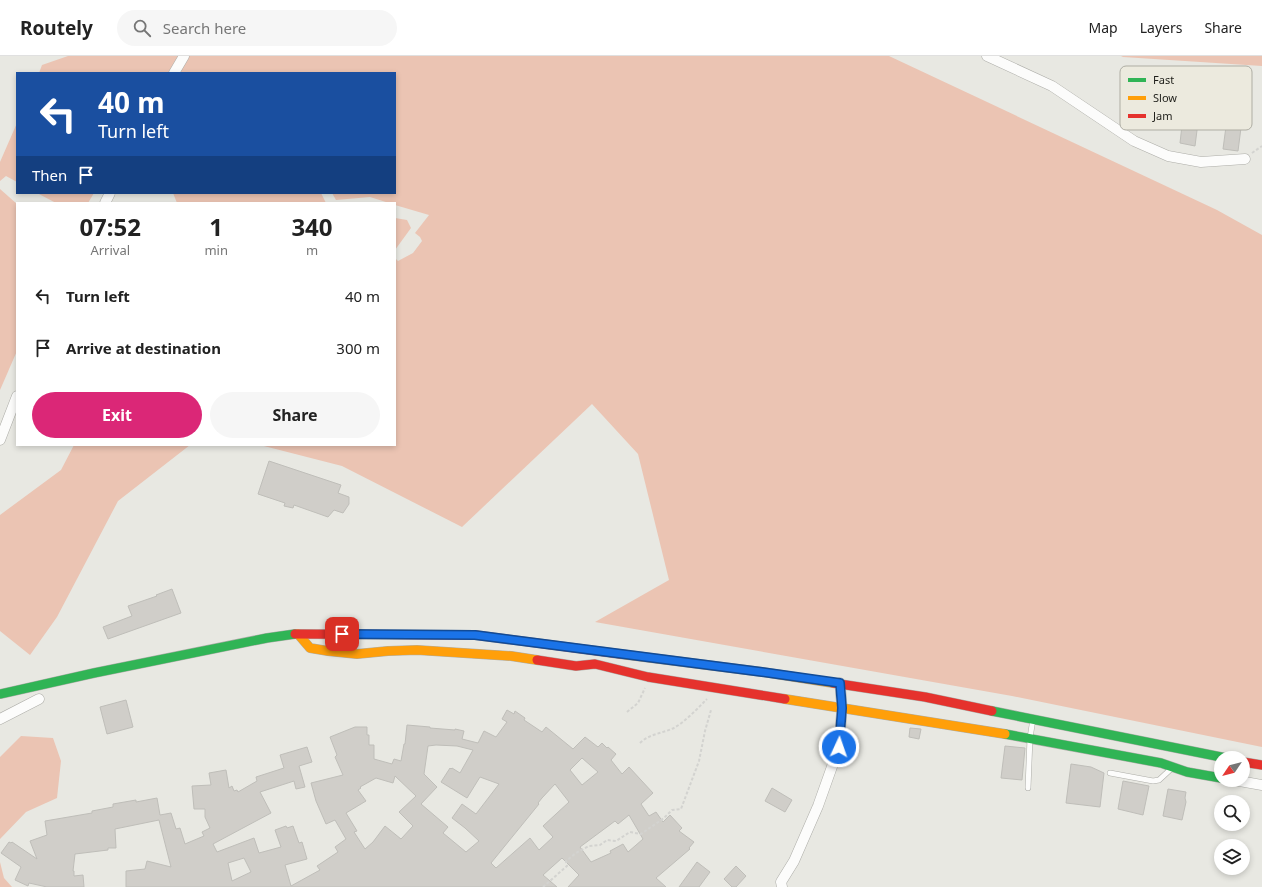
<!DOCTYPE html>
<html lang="en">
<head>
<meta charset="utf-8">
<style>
  :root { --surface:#fff; --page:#f6f6f6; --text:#222; --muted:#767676; --line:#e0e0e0; --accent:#db2777 }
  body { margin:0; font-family:"Noto Sans",sans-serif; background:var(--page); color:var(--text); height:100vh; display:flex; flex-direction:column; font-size:15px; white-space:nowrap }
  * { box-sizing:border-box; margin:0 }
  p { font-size:13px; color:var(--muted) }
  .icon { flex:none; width:22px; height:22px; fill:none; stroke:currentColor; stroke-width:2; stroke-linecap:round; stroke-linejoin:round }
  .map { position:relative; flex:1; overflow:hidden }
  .sheet { position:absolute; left:16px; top:146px; width:380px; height:244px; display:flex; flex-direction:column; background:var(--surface); border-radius:0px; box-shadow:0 2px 6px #0003 }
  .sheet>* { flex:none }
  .banner { position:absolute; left:16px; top:16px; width:380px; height:122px; border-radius:0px; box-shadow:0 2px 6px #0003; background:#1a4fa0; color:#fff; overflow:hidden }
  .needle { width:26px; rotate:235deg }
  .controls { position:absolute; left:1214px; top:695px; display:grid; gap:8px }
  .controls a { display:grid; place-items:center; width:36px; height:36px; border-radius:50%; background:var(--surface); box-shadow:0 2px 6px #0003; font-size:20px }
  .pin { position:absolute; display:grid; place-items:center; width:34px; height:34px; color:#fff; margin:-17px; border-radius:8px; box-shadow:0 2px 6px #0006 }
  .me { position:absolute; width:44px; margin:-22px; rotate:3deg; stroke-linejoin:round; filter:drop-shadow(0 0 3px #0008) }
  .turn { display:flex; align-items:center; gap:14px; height:84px; padding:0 16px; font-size:18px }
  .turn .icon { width:52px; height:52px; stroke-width:2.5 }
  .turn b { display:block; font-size:28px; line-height:34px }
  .then { display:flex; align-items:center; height:38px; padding:0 16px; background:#0003; gap:8px; font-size:15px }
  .eta { display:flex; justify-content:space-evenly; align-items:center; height:68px; text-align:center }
  .eta b { font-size:24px; font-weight:700; line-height:28px }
  .cta { display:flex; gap:8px; margin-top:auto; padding:8px 16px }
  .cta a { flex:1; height:46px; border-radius:24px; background:var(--accent); color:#fff; font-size:16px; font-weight:700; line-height:46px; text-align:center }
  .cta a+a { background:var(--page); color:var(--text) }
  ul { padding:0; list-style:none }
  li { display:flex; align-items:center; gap:12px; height:52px; padding:0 16px }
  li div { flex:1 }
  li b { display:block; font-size:15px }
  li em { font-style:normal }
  header { display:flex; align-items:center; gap:24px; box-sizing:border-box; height:56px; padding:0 20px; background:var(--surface); border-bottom:1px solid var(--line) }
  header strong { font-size:19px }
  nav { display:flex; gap:22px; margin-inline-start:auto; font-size:14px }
  .search { width:280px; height:36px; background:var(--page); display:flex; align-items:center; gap:10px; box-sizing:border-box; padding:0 14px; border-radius:22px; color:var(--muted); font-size:15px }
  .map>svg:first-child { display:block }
  .green { fill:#ebc4b3 }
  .building { fill:#d0cec9; stroke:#bfbeb9; fill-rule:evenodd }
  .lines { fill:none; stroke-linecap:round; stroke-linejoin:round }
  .lane-casing { stroke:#adada8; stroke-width:6 }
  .street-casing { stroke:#adada8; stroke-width:11 }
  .fast-casing { stroke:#adada8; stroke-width:10 }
  .slow-casing { stroke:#adada8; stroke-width:10 }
  .jam-casing { stroke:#adada8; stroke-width:10 }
  .path { stroke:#d3d3d0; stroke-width:2; stroke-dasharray:3 2; stroke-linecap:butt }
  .lane { stroke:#fcfcfb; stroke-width:5 }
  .street { stroke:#fcfcfb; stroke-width:10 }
  .fast { stroke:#30b455; stroke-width:9 }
  .slow { stroke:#ff9f0a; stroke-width:9 }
  .jam { stroke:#e5322d; stroke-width:9 }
  .route-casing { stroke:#114b97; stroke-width:10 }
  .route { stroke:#1a73e8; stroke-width:7 }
  .key { fill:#eceade; stroke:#aeada3; stroke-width:1 }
  .key-label { font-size:11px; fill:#1e1e19 }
</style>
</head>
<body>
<header>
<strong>Routely</strong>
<div class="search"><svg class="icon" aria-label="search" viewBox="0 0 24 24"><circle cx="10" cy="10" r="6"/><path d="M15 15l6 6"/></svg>Search here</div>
<nav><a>Map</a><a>Layers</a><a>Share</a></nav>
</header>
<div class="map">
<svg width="1262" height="831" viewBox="0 0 1262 831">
  <rect width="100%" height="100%" fill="#e8e8e2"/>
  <g class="green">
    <path d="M68,0H889L1217,154L1262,179V691L1012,640L595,566L669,524L638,398L592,348L462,471L342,410L260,389H395V202L398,205L413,197L422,185L420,181L415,177L429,159L395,149V147H389L370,141L336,144L332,137H395V17H39L42,9Z"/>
    <path d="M1121,0H1262V10L1123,1Z"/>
    <path d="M17,67V126L6,120L0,125V106Z"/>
    <path d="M0,133L17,148V295L0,334Z"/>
    <path d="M37,137H94L88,147H56Z"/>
    <path d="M173,137H321L326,147H177Z"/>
    <path d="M395,162L407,164L411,172L395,194Z"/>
    <path d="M74,389H190L118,445L57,561L30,599L0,575V459L61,414Z"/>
    <path d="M21,680L53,682L61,705L57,742L26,756L0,783V701Z"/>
    <path d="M0,806L4,822L12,831H0Z"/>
  </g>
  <g class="building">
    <path d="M1186,34L1202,35L1195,90L1180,87Z"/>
    <path d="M1227,63L1242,64L1238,95L1223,93Z"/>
    <path d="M269,405L341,429L338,437L349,441V448L343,457L334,454L328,461L294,449L293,452L284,450L285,447L258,438Z"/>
    <path d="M172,533L181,557L108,583L103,571L132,560L128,550L157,540L156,539Z"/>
    <path d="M126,644L133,671L107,678L100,651Z"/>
    <path d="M507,654L514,658L515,655L525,662L524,664L542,676L546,671L573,693L585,681L598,691L602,687L607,692L608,691L616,698L611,704L622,718L629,711L653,737L641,748L649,760L656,756L663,766L670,759L682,772L679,775L694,786L689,792L690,793L656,822L666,831H568L579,819L562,802L543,819L557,831H126V815L145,813L147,805L171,811L159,764L115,773L116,792H108V794L75,798L73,815H74V820L83,819L84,831H47L29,827L28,830L15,824L21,811L1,797L9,786L11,787L12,786L37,803L30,785L47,779L45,765L92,757V755L113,751V748L136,744V746L157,742L160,759L171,757L176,773L180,772L185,788L204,780L202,776L210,772L205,761V753H194L192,730L211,729L209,717L226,714L229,732L232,730L234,735L237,734L238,736L257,725L256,721L284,712L280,699L307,691L312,706L299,710L305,731L296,733L294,725L260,736L271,757L213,788L217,796L254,782L259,797L281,791L275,774L286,770L287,772L293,770L299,787L302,786L307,803L285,809L291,830L320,814L317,810L338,796L335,791L346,783L335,764L326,768L316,745L311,727L343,719L335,701L337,699L330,681L355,671H367V679H369V689H374V703L392,708L394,703L401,705L404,688H405L407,669L430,671V672L455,674V673L464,675L462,683L478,687L484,675L496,681L507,666L502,663ZM436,689L457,690L473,694L460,717L452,712L451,713L450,712L441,726L467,742L480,721L499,728L476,758L462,748L452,762L465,772L479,785L466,796L443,777L448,771L421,748L437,731L424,718L428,690ZM582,702L598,716L582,729L570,714ZM395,720L416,740L399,756L413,770L401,783L385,770L373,786L365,793L354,776L357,775L346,757L366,745L358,734L361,732L360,731L376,722L393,727ZM555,728L569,746L543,770L553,781L539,794L530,782L496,812L491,807L539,748L538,747L542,742ZM629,759L643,783L628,796L623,788L610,795L611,797L591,806L580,791L615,765L618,768ZM244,802L251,816L232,825L228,807Z"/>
    <path d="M910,672L921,673L919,683L909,681Z"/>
    <path d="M1005,690L1025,692L1022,724L1001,722Z"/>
    <path d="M1071,708L1091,711L1104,717L1100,751L1066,747Z"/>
    <path d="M1123,725L1149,730L1143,759L1118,753Z"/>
    <path d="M772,732L792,744L785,756L765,745Z"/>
    <path d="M1168,733L1186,736L1185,742L1186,746L1182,764L1163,760Z"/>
    <path d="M697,806L710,816L699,831H679Z"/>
    <path d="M736,810L746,820L736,831H732L724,823Z"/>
  </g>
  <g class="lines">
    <g class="lane-casing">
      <g id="lane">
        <path d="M1110,717L1153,725L1159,724L1172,712"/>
        <path d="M1028,732L1030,682L1033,663"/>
      </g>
    </g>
    <g class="street-casing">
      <g id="street">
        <path d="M987,0L1052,30L1134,85L1168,100L1201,106L1245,103"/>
        <path d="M174,17L184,0"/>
        <path d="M105,147L110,137"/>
        <path d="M0,384L17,340"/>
        <path d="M0,663L39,643"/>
        <path d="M1234,724L1262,729"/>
        <path d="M782,831L781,826L794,805L818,750L839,691L842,652L840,627"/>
      </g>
    </g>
    <g class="fast-casing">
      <g id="fast">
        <path d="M0,638L94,617L267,582L295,578"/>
        <path d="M992,655L1226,702"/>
        <path d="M1005,678L1161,707L1187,716L1221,722"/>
      </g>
    </g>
    <g class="slow-casing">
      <g id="slow">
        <path d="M298,578L310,592L328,595L357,598L388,595L417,594L511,600L537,604"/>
        <path d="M620,598L762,616L833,627"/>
        <path d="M785,643L1005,678"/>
      </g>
    </g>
    <g class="jam-casing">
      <g id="jam">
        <path d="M295,578L475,579L620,598"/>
        <path d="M537,604L576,610L595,608L648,621L785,643"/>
        <path d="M833,627L925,641L992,655"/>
        <path d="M1243,706L1262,709"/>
      </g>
    </g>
    <g class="path">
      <path d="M1252,97L1262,90"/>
      <path d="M627,656L638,647L645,632"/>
      <path d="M640,687C649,678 663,677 674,672C686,665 697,653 707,643"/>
      <path d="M543,831L567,810L566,805L576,797L589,790L600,789L607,784L616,785L630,776L641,778L664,762L672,754L681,753L699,705L705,675L711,654"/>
    </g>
    <use href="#lane" class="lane"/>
    <use href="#street" class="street"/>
    <use href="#fast" class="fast"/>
    <use href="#slow" class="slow"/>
    <use href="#jam" class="jam"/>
  </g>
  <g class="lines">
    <g class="route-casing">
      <path id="route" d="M342,578L475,579L762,616L840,627L842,652L839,691"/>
    </g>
    <use href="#route" class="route"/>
  </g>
  <rect x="1120" y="10" width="132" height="64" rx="6" class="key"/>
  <rect x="1128" y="22" width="18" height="4" fill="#30b455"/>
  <rect x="1128" y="40" width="18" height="4" fill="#ff9f0a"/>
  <rect x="1128" y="58" width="18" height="4" fill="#e5322d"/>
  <g class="key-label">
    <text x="1153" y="28">Fast</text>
    <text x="1153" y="46">Slow</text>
    <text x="1153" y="64">Jam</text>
  </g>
</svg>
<div class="controls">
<a><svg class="needle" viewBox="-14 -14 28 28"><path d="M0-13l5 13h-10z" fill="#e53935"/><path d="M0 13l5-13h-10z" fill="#767676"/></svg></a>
<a><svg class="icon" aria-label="search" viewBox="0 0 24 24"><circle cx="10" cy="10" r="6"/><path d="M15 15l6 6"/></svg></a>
<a><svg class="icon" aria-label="layers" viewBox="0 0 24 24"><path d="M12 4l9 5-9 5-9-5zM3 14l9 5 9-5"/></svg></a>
</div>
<div class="pin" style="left:342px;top:578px;background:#d93025"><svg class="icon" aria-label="arrive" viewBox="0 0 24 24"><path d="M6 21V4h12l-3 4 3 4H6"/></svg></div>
<svg class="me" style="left:839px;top:691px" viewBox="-20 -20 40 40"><circle r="17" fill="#1a73e8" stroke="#fff" stroke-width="3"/><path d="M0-11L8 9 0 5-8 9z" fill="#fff"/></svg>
<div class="banner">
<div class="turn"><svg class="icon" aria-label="left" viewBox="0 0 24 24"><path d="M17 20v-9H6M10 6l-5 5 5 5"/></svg><div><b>40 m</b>Turn left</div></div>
<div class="then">Then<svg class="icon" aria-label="arrive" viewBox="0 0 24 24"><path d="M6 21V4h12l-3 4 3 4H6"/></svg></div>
</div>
<section class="sheet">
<div class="eta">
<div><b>07:52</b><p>Arrival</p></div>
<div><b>1</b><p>min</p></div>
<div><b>340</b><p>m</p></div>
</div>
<ul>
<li><svg class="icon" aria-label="left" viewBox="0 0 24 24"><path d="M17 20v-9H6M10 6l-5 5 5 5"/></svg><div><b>Turn left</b></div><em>40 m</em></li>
<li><svg class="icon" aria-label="arrive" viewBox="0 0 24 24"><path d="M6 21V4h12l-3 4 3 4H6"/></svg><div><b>Arrive at destination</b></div><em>300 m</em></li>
</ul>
<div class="cta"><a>Exit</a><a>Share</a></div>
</section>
</div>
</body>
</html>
